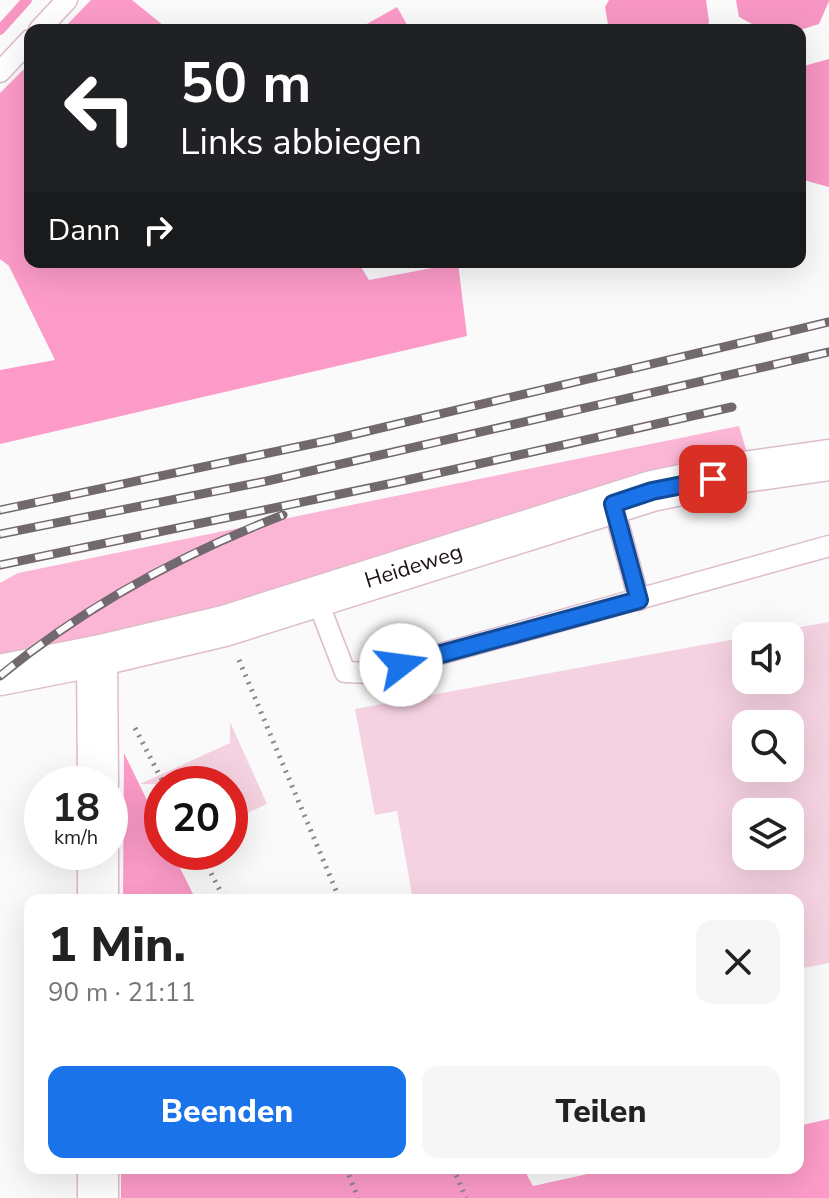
<!DOCTYPE html>
<html lang="de">
<head>
<meta charset="utf-8">
<style>
  :root { --surface:#fff; --page:#f6f6f6; --text:#222; --muted:#767676; --accent:#1a73e8 }
  body { margin:0; font-family:"Nunito Sans",sans-serif; background:var(--page); color:var(--text); height:100vh; display:flex; flex-direction:column; font-size:30px; white-space:nowrap }
  * { box-sizing:border-box; margin:0 }
  p { font-size:26px; color:var(--muted) }
  .icon { flex:none; width:44px; height:44px; fill:none; stroke:currentColor; stroke-width:2; stroke-linecap:round; stroke-linejoin:round }
  .map { position:relative; flex:1; overflow:hidden }
  .side { position:absolute; left:24px; top:894px; width:780px; height:280px; display:flex; flex-direction:column; background:var(--surface); border-radius:16px; box-shadow:0 8px 32px #0002 }
  .side>* { flex:none }
  .banner { position:absolute; left:24px; top:24px; width:782px; height:244px; border-radius:16px; box-shadow:0 8px 32px #0002; background:#202124; color:#fff; overflow:hidden }
  .tools { position:absolute; left:732px; top:622px; display:grid; gap:16px }
  .tools a { display:grid; place-items:center; width:72px; height:72px; border-radius:16px; background:var(--surface); box-shadow:0 8px 32px #0002; font-size:40px }
  .speed { position:absolute; left:24px; top:766px; display:flex; gap:16px; font-size:40px; font-weight:700; text-align:center }
  .speed>* { display:grid; place-content:center; width:104px; height:104px; border-radius:50%; background:var(--surface); box-shadow:0 8px 32px #0002; line-height:1 }
  .speed small { font-size:20px; font-weight:400 }
  .speed .limit { border:12px solid #d22; background:#fff; color:#111 }
  .pin { position:absolute; display:grid; place-items:center; width:68px; height:68px; color:#fff; margin:-34px; border-radius:16px; box-shadow:0 4px 12px #0006 }
  .me { position:absolute; width:88px; margin:-44px; rotate:75deg; stroke-linejoin:round; filter:drop-shadow(0 0 6px #0008) }
  .turn { display:flex; align-items:center; gap:28px; height:168px; padding:0 24px; font-size:36px }
  .turn .icon { width:104px; height:104px; stroke-width:2.5 }
  .turn b { display:block; font-size:56px; line-height:68px }
  .then { display:flex; align-items:center; height:76px; padding:0 24px; background:#0003; gap:16px; font-size:30px }
  .round { display:grid; place-items:center; flex:none; width:84px; height:84px; border-radius:16px; background:var(--page) }
  .overview { display:flex; align-items:center; justify-content:space-between; height:136px; padding:0 24px }
  h1 { font-size:48px; font-weight:800; line-height:60px }
  .cta { display:flex; gap:16px; margin-top:auto; padding:16px 24px }
  .cta a { flex:1; height:92px; border-radius:16px; background:var(--accent); color:#fff; font-size:32px; font-weight:800; line-height:92px; text-align:center }
  .cta a+a { background:var(--page); color:var(--text) }
  .map>svg:first-child { display:block }
  .green { fill:#fcb6d5 }
  .forest { fill:#fc9bc8 }
  .water { fill:#f796c3 }
  .lines { fill:none; stroke-linecap:round; stroke-linejoin:round }
  .stream { stroke:#f796c3; stroke-width:10 }
  .building { fill:#f5d2e1; fill-rule:evenodd }
  .lane-casing { stroke:#debcca; stroke-width:23 }
  .street-casing { stroke:#debcca; stroke-width:43 }
  .path { stroke:#8c8689; stroke-width:5; stroke-dasharray:2 6; stroke-linecap:butt }
  .lane { stroke:#fff; stroke-width:20 }
  .street { stroke:#fff; stroke-width:40 }
  .rail-casing { stroke:#71696d; stroke-width:9 }
  .rail { stroke:#fafafa; stroke-width:6; stroke-dasharray:18; stroke-linecap:butt }
  .route-casing { stroke:#114b97; stroke-width:20 }
  .route { stroke:#1a73e8; stroke-width:14 }
  .labels { text-anchor:middle; dominant-baseline:central; stroke-width:6; stroke-linejoin:round; paint-order:stroke }
  .street-label { font-size:22px; fill:#1f1319; stroke:#fafafa }
</style>
</head>
<body>
<div class="map">
<svg width="829" height="1198" viewBox="0 0 829 1198">
  <rect width="100%" height="100%" fill="#fafafa"/>
  <path class="green" d="M739,426L747,453L217,608L0,658V583L18,573Z"/>
  <g class="forest">
    <path d="M91,0H132L169,30H62Z"/>
    <path d="M397,7L410,30H356Z"/>
    <path d="M30,63V262H358L369,280L458,263L467,336L0,444V370L55,360L9,266L0,259V93Z"/>
    <path d="M124,753L162,831V852H172L196,900H123Z"/>
    <path d="M829,1119V1198H121V1168H523L533,1186L615,1168H798V1126Z"/>
  </g>
  <g class="water">
    <path d="M609,0H706L709,22L706,30H609L605,7Z"/>
    <path d="M736,0H829V1L819,24L800,30H763L739,17Z"/>
    <path d="M829,59V187L800,179V67Z"/>
  </g>
  <g class="lines">
    <path class="stream" d="M0,30L27,0"/>
  </g>
  <g class="building">
    <path d="M829,622V963L798,969V900H413L397,811L375,815L355,709L746,637V680H790V636H750ZM746,724H790V768H746ZM746,812H790V856H746Z"/>
    <path d="M230,722L267,804L230,821V784H140L230,743Z"/>
  </g>
  <g class="lines">
    <g class="lane-casing">
      <g id="lane">
        <path d="M39,30L67,0"/>
        <path d="M0,72L30,40"/>
        <path d="M613,504L639,600"/>
        <path d="M316,597L345,672L372,673L829,546"/>
      </g>
    </g>
    <g class="street-casing">
      <g id="street">
        <path d="M97,656L98,784"/>
        <path id="s1" d="M0,675L97,656L224,626L652,491L744,472L829,460"/>
        <path d="M98,852V900"/>
        <path d="M98,1168V1198"/>
      </g>
    </g>
    <g class="path">
      <path d="M239,660L340,900"/>
      <path d="M135,728L164,784"/>
      <path d="M200,852L225,900"/>
      <path d="M346,1168L358,1198"/>
      <path d="M453,1168L466,1198"/>
    </g>
    <use href="#lane" class="lane"/>
    <use href="#street" class="street"/>
    <g class="rail-casing">
      <g id="rail">
        <path d="M0,510L330,440L829,322"/>
        <path d="M0,534L267,481L829,352"/>
        <path d="M0,565L398,482L732,407"/>
        <path d="M0,676C85,606 180,555 283,515"/>
      </g>
    </g>
    <use href="#rail" class="rail"/>
  </g>
  <g class="lines">
    <g class="route-casing">
      <path id="route" d="M401,665L639,600L613,504L652,491L713,479"/>
    </g>
    <use href="#route" class="route"/>
  </g>
  <g class="labels">
    <g class="street-label">
      <text stroke="none"><textPath href="#s1" startOffset="428">Heideweg</textPath></text>
    </g>
  </g>
</svg>
<div class="tools">
<a><svg class="icon" aria-label="sound" viewBox="0 0 24 24"><path d="M4 9h4l5-4v14l-5-4H4zM17 9q2 3 0 6"/></svg></a>
<a><svg class="icon" aria-label="search" viewBox="0 0 24 24"><circle cx="10" cy="10" r="6"/><path d="M15 15l6 6"/></svg></a>
<a><svg class="icon" aria-label="layers" viewBox="0 0 24 24"><path d="M12 4l9 5-9 5-9-5zM3 14l9 5 9-5"/></svg></a>
</div>
<div class="speed"><div>18<small>km/h</small></div><div class="limit">20</div></div>
<div class="pin" style="left:713px;top:479px;background:#d93025"><svg class="icon" aria-label="arrive" viewBox="0 0 24 24"><path d="M6 21V4h12l-3 4 3 4H6"/></svg></div>
<svg class="me" style="left:401px;top:665px" viewBox="-20 -20 40 40"><circle r="19" fill="#fff"/><path d="M0-13L10 11 0 6-10 11z" fill="#1a73e8"/></svg>
<div class="banner">
<div class="turn"><svg class="icon" aria-label="left" viewBox="0 0 24 24"><path d="M17 20v-9H6M10 6l-5 5 5 5"/></svg><div><b>50 m</b>Links abbiegen</div></div>
<div class="then">Dann<svg class="icon" aria-label="right" viewBox="0 0 24 24"><path d="M7 20v-9h11M14 6l5 5-5 5"/></svg></div>
</div>
<section class="side">
<div class="overview"><div><h1>1 Min.</h1><p>90 m · 21:11</p></div><a class="round"><svg class="icon" aria-label="close" viewBox="0 0 24 24"><path d="M6 6l12 12M18 6L6 18"/></svg></a></div>
<div class="cta"><a>Beenden</a><a>Teilen</a></div>
</section>
</div>
</body>
</html>
